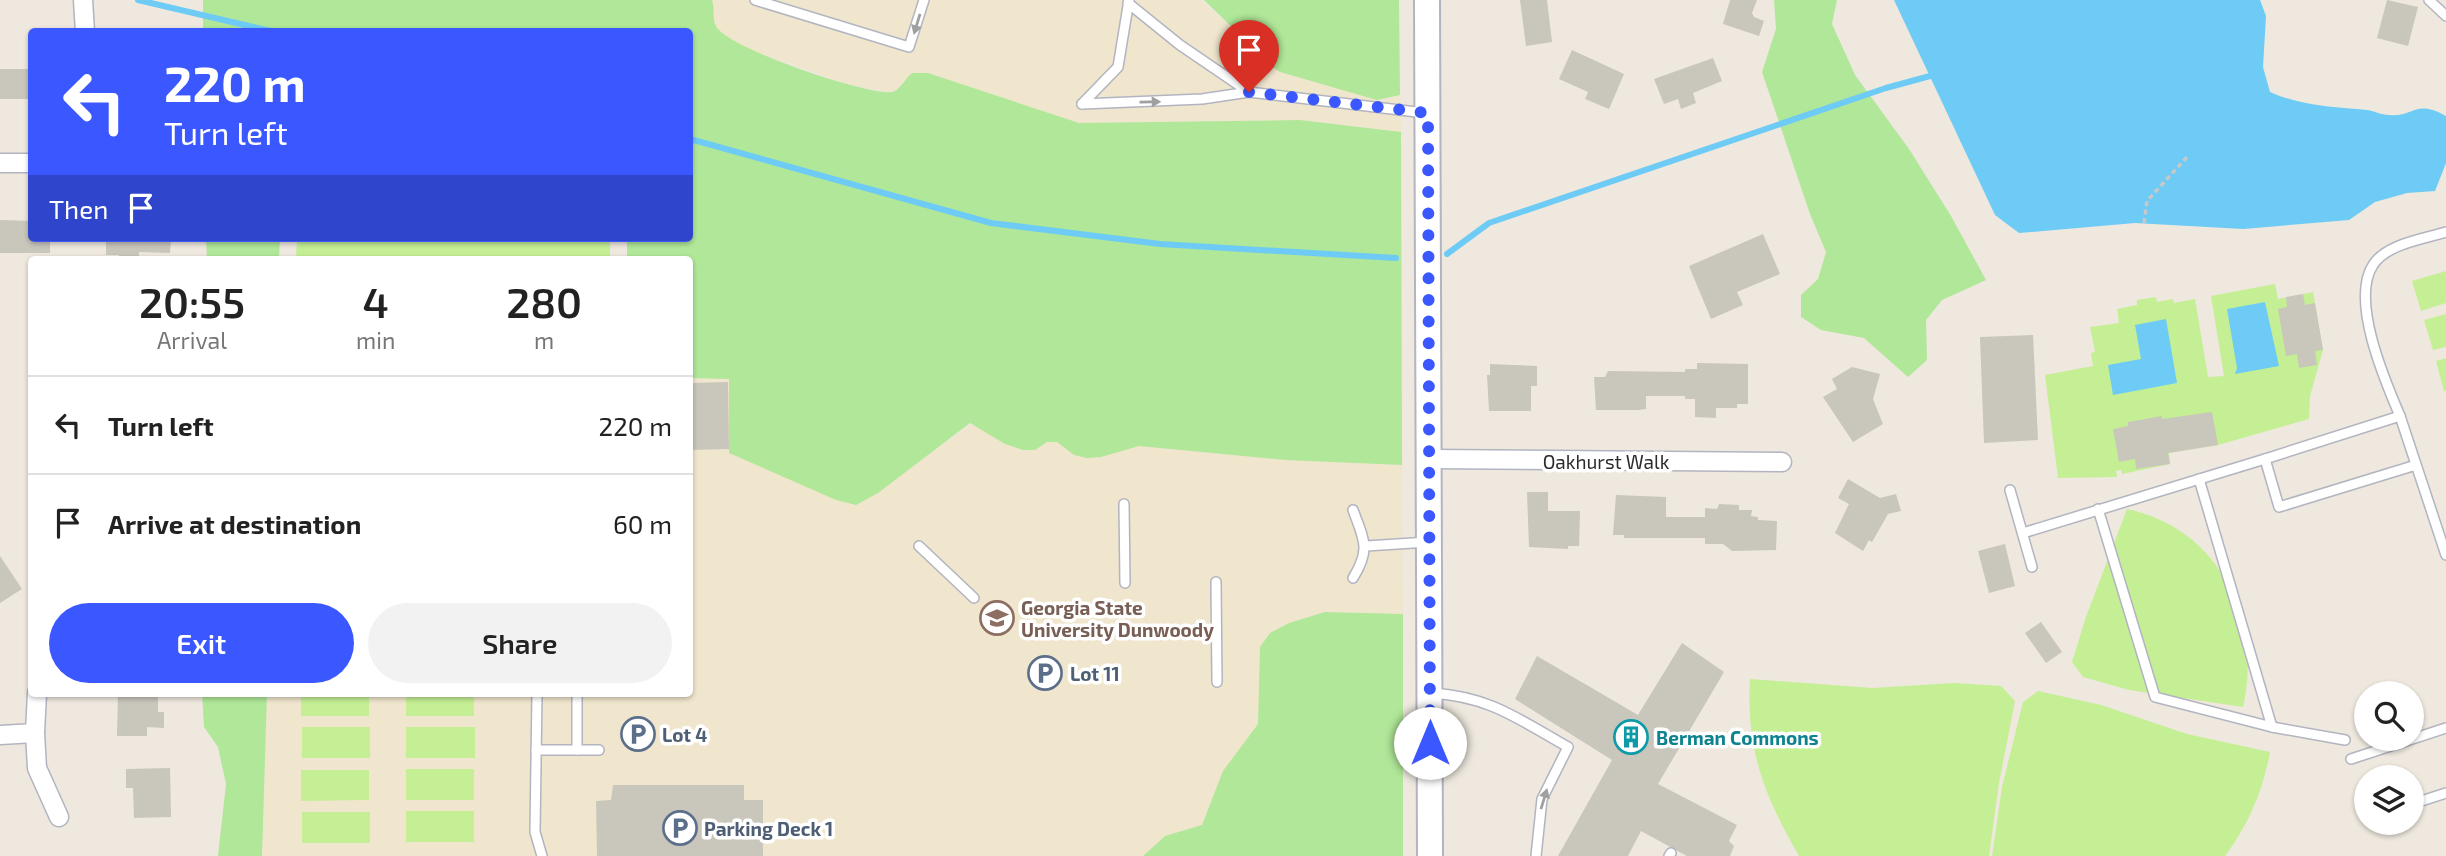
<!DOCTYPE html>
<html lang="en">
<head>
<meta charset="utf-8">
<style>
  :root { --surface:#fff; --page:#f2f2f2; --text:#222; --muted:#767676; --line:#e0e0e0; --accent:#3b57ff }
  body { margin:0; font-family:"Exo 2",sans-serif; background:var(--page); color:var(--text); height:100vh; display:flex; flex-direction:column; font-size:26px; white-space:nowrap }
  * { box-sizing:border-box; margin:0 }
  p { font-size:23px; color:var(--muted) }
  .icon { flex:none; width:38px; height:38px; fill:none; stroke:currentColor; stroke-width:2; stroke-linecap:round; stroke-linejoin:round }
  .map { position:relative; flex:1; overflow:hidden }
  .panel { position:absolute; left:28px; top:256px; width:665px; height:441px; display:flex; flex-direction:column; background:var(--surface); border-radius:7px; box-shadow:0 2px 5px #0004 }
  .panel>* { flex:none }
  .banner { position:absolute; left:28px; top:28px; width:665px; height:214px; border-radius:7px; box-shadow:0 2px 5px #0004; background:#3b57ff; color:#fff; overflow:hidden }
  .tools { position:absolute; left:2354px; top:681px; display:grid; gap:14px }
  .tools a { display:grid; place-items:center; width:70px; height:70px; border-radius:50%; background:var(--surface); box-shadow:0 2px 5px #0004; font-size:35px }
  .pin { position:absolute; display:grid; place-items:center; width:60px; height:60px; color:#fff; margin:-72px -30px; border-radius:50% 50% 50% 0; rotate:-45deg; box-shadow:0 0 7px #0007 }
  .pin .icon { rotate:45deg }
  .me { position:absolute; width:77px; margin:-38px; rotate:0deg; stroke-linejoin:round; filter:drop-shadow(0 0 5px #0008) }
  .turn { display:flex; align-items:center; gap:24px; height:147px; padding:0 21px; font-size:32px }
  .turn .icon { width:91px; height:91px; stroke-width:2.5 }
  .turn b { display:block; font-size:49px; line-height:60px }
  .then { display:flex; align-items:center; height:66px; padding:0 21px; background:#0003; gap:14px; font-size:26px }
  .eta { display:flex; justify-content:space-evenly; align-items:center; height:119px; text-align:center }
  .eta b { font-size:42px; font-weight:600; line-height:49px }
  .action { display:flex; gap:14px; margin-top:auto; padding:14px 21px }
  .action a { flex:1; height:80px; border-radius:42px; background:var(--accent); color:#fff; font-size:28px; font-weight:600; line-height:80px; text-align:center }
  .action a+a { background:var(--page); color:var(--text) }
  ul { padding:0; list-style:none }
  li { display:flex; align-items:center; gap:21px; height:98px; padding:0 21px; border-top:2px solid var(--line) }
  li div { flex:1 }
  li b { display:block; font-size:26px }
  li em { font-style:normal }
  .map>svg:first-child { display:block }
  .education { fill:#f0e6cd }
  .green { fill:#b0e798 }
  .pitch { fill:#c5ef94 }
  .water { fill:#6dcbf5 }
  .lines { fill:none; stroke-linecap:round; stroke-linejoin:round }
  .stream { stroke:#6dcbf5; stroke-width:6 }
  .building { fill:#c9c6bc }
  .lane-casing { stroke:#b2b4c0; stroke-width:12 }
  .street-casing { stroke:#b2b4c0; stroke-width:21 }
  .secondary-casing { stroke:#b2b4c0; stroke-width:28 }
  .path { stroke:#c8c8c8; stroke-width:3.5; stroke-dasharray:5 3.5; stroke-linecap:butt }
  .lane { stroke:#fff; stroke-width:9 }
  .street { stroke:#fff; stroke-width:18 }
  .secondary { stroke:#fff; stroke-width:24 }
  .oneway { fill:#a0a0a0 }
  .route { stroke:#3b57ff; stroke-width:12; stroke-dasharray:0 21.6 }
  .labels { text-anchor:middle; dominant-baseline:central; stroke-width:7; stroke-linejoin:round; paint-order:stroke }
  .street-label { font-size:19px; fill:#2c2c2c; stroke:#fff }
  .education-label { font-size:19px; font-weight:bold; fill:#785e54; stroke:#fff; text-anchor:start }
  .service-label { font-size:19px; font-weight:bold; fill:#4e5e75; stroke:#fff; text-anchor:start }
  .culture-label { font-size:19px; font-weight:bold; fill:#0d838f; stroke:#fff; text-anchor:start }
</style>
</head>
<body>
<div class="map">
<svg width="2446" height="856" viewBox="0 0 2446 856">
  <rect width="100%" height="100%" fill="#eee8de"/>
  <g class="education">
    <path d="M712,0H1201L1246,41L1255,56L1382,100L1400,95L1401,132L1300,120L1079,123L928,73L902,82L897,91L890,92L850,85L756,52L725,36L715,26Z"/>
    <path d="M690,378H729L878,493L907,469L974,423L1005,444L1023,450H1035L1047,442H1057L1101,457L1139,446L1286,460L1402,465L1403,614L1325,612L1260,648L1258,724L1223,771L1202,825L1165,836L1143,856H262L267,693H690Z"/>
  </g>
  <g class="green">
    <path d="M203,0H712C715,8 712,19 716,26C726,48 869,96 893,92C899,90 906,78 912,73H928L1079,123L1300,120L1401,132L1402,465L1286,460L1139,446L1101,457L1087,458L1074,455L1057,442H1047L1035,450H1023L1005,444L970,423L878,493L856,505L836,500L729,453V379L690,378V259H627V238H690V32L203,31Z"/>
    <path d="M1204,0H1399L1400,95L1377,100L1280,72L1255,56L1246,41Z"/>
    <path d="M1774,0H1837L1832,24L1855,75L1909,149L1951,216L1986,280L1942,300L1926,320L1927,360L1908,377L1864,338L1821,330L1801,317V295L1818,279L1826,252L1810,214L1762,72L1776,29Z"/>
    <path d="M206,238H280L279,259H207Z"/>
    <path d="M1325,612L1403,614V856H1143L1165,836L1202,825L1223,771L1258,724L1260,647L1270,633L1289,623Z"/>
    <path d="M202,693H267L262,856H218L226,784L218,747L204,727Z"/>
  </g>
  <g class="pitch">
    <path d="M297,238H610V259H296Z"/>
    <path d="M2446,271V303L2421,311L2412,281Z"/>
    <path d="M2275,284L2278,299L2313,292L2323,350L2310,396L2309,419L2218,445L2169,453L2170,464L2122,474L2121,470L2116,471L2117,477L2058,478L2045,375L2093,366L2091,353L2095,352L2090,327L2119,323L2117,309L2137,305V300L2156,297L2157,302L2173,299L2174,303L2195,299L2208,377L2224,376L2211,296Z"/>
    <path d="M2446,314V347L2433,350L2424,320Z"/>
    <path d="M2446,358V391H2444L2436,361Z"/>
    <path d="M2127,509C2219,528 2263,620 2243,707L2129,690L2083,677L2072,662L2086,617Z"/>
    <path d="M1750,679L1872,688L1954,683L2001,686L2015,701L1999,783L1989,856H1799C1764,795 1746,750 1750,679Z"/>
    <path d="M2038,691L2101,705L2187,734L2270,752C2263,790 2249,824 2225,856H1992L2002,787L2023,702Z"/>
    <rect x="301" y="693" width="68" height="23"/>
    <rect x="406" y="693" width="68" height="23"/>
    <rect x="302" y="727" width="68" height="31"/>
    <rect x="406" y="727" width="69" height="31"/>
    <rect x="406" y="769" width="68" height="31"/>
    <path d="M301,770H369V800L301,801Z"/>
    <rect x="406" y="811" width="68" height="31"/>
    <rect x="302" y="812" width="68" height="31"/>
  </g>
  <g class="water">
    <path d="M1894,0H2260L2266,16L2263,67L2270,92C2301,106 2334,107 2367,110C2375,111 2381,115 2389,115C2412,118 2416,98 2446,116V163L2435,191L2407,193L2375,202L2349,220L2243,229L2135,223L2019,233L1995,215Z"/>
    <path d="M2265,302L2279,366L2235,374L2237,368L2227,309Z"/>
    <path d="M2166,319L2177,383L2113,395L2108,365L2141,359L2135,325Z"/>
  </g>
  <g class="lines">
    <g class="stream">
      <path d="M138,0L275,32"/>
      <path d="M690,139L991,223L1160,244L1396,258"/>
      <path d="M1447,254L1489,223L1886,88L1930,76"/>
    </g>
  </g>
  <g class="building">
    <path d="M1520,0H1547L1552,42L1526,46Z"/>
    <path d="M1730,0H1757L1752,13L1754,17L1764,21L1759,36L1723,24Z"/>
    <path d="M2387,0L2418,7L2408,46L2377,38Z"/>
    <path d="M1572,50L1624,74L1609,109L1585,99L1588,92L1559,79Z"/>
    <path d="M1713,58L1722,81L1693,93L1696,103L1681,109L1678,99L1664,104L1654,79Z"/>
    <rect x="0" y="69" width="32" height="30"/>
    <path d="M0,220L32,221V238H50V253H0Z"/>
    <path d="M1763,234L1780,274L1737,292L1743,305L1711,319L1689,266Z"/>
    <path d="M106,238H171L170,253L139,252V259H119V255H106Z"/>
    <path d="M2303,294L2305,305L2315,303L2323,350L2315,351L2317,365L2299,368L2297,354L2286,356L2278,309L2287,307L2286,297Z"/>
    <path d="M2033,335L2038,440L1984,443L1980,337Z"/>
    <path d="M1697,363L1748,364V404H1737V408H1716V418L1695,417V399H1685V396H1646V409L1638,410H1596L1594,377H1605L1608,371L1685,372V369H1697Z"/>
    <path d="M1490,364L1537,366V386H1531V411H1489L1487,375H1490Z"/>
    <path d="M1852,367L1880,374L1873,399L1883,424L1853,442L1823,397L1837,389L1832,379Z"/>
    <path d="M728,382L729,449L690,450V383Z"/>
    <path d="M2212,412L2218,445L2168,453L2170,464L2136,469L2135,459L2119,462L2113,429L2128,426V422L2162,416V419Z"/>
    <path d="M1848,479L1880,498L1896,494L1901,511L1888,514L1872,542L1869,540L1863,551L1835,533L1849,504L1838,498Z"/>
    <path d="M1527,492H1548V511H1580L1579,546H1568V549L1529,547Z"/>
    <path d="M1616,495L1666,497V517H1705V508L1717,509L1719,504L1739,505V510H1752L1751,516L1758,517V520L1777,521L1776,550L1732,551L1723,544H1705V538H1624V535H1613Z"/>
    <path d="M2005,544L2015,586L1989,593L1978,551Z"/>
    <path d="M0,556L22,589L0,603Z"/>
    <path d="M2041,622L2062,652L2046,663L2025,633Z"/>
    <path d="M1682,643L1724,672L1658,784L1737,825L1729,841L1734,846L1730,856H1687L1641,831L1628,856H1558L1612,760L1515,699L1537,656L1638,715Z"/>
    <path d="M118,693H158V712H164V728L147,727V736H117Z"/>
    <path d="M170,768L171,817L134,818L133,788H126V769Z"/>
    <path d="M613,785H744V800H763V856H597L596,801L611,800Z"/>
  </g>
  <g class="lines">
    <g class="lane-casing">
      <g id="lane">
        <path d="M755,0L909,47L924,0"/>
        <path d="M2429,0L2446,16"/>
        <path d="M1128,3L1180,45L1249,92"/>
        <path d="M1082,104L1202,99L1249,92L1425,113"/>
        <path d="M1082,104L1118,67L1129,0"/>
        <path d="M2400,416C2385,381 2350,300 2373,265C2386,244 2424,239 2446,232"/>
        <path d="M2416,465L2279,507L2265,459L2400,416L2446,555"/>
        <path d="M2010,490L2032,567"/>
        <path d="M1124,504L1125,583"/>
        <path d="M2098,509L2155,697L2272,727L2199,479"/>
        <path d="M1353,510C1364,540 1371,549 1353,578"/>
        <path d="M2023,533L2265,459"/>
        <path d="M919,546L974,598"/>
        <path d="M1366,546L1428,542"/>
        <path d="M1216,582L1217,682"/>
        <path d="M537,693L535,832L542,856"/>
        <path d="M577,693V750"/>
        <path d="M1432,693C1491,697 1518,719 1568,747L1542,799L1536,856"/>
        <path d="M2272,727L2345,740"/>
        <path d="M536,750H599"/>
        <path d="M2351,759L2446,728"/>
        <path d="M2412,804L2446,793"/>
        <path d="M1669,856L1671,853"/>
      </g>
    </g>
    <g class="street-casing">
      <g id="street">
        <path d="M83,0L85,32"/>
        <path d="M0,163H32"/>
        <path d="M1430,459L1782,462"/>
        <path d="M35,733L37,768L59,817"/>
        <path d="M0,735L35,733L37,693"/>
      </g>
    </g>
    <g class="secondary-casing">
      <path id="secondary" d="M1427,0L1430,856"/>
    </g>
    <path class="path" d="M2144,223L2147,201L2188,156"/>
    <use href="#lane" class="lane"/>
    <use href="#street" class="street"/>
    <use href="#secondary" class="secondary"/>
  </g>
  <defs><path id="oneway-solid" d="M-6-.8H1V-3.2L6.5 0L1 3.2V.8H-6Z" transform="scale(1.75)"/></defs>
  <g class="oneway">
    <use href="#oneway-solid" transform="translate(917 24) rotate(107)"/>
    <use href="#oneway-solid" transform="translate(1150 102) rotate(-1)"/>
    <use href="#oneway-solid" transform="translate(1544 799) rotate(-73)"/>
  </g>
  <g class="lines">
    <path class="route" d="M1249,92L1428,113L1430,743"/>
  </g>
  <defs>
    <g id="university-ring" transform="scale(1.75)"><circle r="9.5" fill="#fff" stroke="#8d6e63" stroke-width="1.5"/><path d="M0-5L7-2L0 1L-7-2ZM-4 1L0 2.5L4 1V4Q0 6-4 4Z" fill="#8d6e63"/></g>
    <g id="parking-ring" transform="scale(1.75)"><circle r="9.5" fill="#fff" stroke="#5c6f8a" stroke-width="1.5"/><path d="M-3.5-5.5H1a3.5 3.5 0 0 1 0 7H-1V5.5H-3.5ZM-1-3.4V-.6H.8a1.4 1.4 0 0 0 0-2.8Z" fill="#5c6f8a"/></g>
    <g id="building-ring" transform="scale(1.75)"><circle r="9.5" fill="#fff" stroke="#0f9aa8" stroke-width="1.5"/><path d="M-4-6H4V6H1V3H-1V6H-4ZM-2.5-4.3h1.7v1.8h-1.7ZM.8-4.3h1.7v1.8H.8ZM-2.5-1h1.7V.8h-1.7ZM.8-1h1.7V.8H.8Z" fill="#0f9aa8"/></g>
  </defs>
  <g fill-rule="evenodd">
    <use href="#university-ring" x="997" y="618"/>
    <use href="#parking-ring" x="1045" y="673"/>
    <use href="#parking-ring" x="638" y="734"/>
    <use href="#building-ring" x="1631" y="737"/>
    <use href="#parking-ring" x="680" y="828"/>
  </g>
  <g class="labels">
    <g class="street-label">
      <text x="1606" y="461">Oakhurst Walk</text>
    </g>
    <g class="education-label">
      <text x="1021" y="607">Georgia State<tspan x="1021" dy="22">University Dunwoody</tspan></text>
    </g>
    <g class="service-label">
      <text x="1070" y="673">Lot 11</text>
      <text x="662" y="734">Lot 4</text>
      <text x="704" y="828">Parking Deck 1</text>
    </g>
    <g class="culture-label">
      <text x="1656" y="737">Berman Commons</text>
    </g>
  </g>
</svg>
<div class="tools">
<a><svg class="icon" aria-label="search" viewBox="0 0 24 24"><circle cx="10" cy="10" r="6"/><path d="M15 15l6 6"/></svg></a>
<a><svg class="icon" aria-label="layers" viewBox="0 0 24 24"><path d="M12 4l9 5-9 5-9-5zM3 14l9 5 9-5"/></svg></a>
</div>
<div class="pin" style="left:1249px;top:92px;background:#d93025"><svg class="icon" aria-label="arrive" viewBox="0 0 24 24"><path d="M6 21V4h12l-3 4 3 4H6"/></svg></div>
<svg class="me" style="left:1430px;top:743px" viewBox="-20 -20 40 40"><circle r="19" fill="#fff"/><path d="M0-13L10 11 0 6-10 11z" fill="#3b57ff"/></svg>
<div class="banner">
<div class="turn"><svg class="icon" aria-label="left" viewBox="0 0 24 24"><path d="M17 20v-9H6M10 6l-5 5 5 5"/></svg><div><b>220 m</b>Turn left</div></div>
<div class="then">Then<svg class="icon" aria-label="arrive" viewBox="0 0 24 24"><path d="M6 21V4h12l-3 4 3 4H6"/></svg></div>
</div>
<section class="panel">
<div class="eta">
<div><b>20:55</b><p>Arrival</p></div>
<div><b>4</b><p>min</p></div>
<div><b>280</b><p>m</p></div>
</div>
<ul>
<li><svg class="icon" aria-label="left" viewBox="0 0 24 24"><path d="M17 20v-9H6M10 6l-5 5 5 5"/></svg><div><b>Turn left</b></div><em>220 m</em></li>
<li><svg class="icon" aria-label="arrive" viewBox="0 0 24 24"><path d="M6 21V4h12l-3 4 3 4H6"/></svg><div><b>Arrive at destination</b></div><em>60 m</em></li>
</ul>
<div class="action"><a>Exit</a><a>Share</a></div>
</section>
</div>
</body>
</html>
